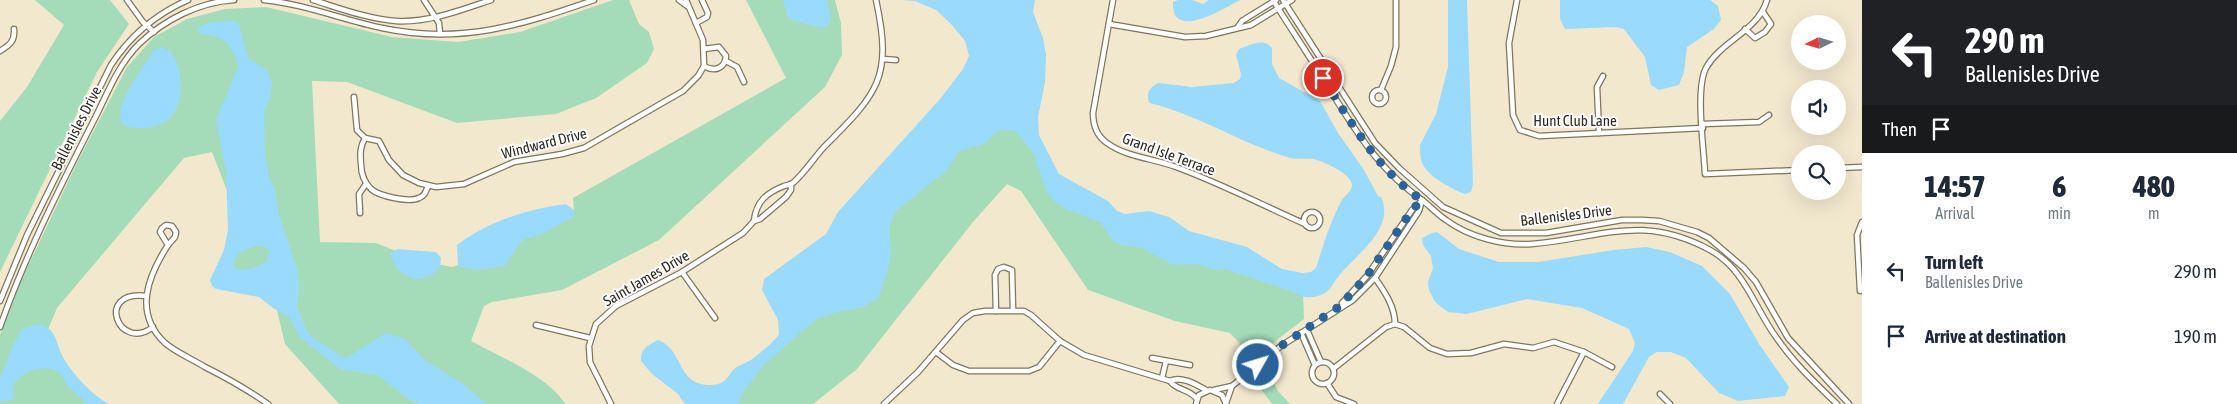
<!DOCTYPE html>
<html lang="en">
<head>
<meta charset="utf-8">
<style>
  :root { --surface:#fff; --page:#f6f6f7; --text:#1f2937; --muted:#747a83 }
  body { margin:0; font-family:"Asap Condensed",sans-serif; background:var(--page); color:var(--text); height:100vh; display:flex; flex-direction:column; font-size:19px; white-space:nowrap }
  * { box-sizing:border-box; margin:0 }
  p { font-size:16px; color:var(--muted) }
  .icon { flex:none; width:28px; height:28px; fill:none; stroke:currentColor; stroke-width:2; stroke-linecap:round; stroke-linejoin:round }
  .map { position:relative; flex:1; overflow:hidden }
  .drawer { display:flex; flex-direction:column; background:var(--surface); width:375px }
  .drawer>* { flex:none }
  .top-card { background:#202124; color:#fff; overflow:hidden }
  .needle { width:32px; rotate:265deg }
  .tools { position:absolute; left:1791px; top:15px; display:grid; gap:10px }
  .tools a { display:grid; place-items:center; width:55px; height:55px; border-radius:50%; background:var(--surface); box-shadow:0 5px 20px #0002; font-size:25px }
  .pin { position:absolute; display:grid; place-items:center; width:42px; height:42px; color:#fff; margin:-21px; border:2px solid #fff; border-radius:50%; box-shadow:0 1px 5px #0007 }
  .me { position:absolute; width:55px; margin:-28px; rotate:51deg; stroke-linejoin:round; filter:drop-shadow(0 0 4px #0008) }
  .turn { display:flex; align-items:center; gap:18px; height:105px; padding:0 20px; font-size:22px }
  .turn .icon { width:65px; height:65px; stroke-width:2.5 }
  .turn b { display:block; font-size:35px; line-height:42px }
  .then { display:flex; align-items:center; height:48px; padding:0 20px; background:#0003; gap:10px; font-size:19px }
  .eta { display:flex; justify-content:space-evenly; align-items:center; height:85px; text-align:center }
  .eta b { font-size:30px; font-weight:800; line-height:35px }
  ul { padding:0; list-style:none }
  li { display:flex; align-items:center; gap:15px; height:65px; padding:0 20px }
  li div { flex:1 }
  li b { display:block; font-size:19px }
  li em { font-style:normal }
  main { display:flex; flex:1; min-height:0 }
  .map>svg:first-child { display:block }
  .green { fill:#a4dcb9 }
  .water { fill:#9adafc; fill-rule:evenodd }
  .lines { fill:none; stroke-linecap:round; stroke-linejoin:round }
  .street-casing { stroke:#7e765f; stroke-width:7 }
  .street { stroke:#fff; stroke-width:4.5 }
  .route { stroke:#29639a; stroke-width:9; stroke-dasharray:0 16.2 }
  .labels { text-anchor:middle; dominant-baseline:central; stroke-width:4; stroke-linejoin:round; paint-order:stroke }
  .street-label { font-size:15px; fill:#2e2a20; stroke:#fff }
</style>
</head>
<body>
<main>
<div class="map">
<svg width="1862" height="404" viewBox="0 0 1862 404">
  <rect width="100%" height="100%" fill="#f2e8ce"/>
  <g class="green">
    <path d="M35,0H110L129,24L97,72L0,272V121L27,87L64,25Z"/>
    <path d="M613,0H629L639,24L649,32L654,49L647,63L596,98L556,114L457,123L347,82L312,81L320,242L376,243L421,261L452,267L501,251L574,211L573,198L786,78L746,0H835L841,23L842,55L825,87L659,240L562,290L492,302L484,306L471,341C497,355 551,378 565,404H339L285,344L275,302L229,265L233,206L212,152L184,158L57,308L42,344L94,404H0V335L19,285L78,161L127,67L154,37L187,19L225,9L266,7L392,37L458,42L520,32Z"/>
    <path d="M1011,34L1025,129L1054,182L1091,207L1303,292L1304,319L1255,357L1249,353L1230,333L1175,321L1088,290L1021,191L1007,184L973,222L857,369L813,404H718L786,331L885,212Z"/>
    <path d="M1263,366L1279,392L1290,404H1272L1251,376Z"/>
  </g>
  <g class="water">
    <path d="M783,0H827L831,18L829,25L821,28L792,20L787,16Z"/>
    <path d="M903,0H1035L1033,12L1043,38L1046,54L1045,82L1038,117L1039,135L1059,174L1108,201L1117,211L1125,214L1149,211L1169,217L1189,231L1247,247L1282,269L1303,273L1311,272L1316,268C1323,246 1331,219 1342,200C1345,195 1352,191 1352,185C1352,174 1323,161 1313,159C1304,158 1295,160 1287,157C1240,143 1197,114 1149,103C1146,93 1149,88 1158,83L1192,87L1234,83L1240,79L1241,74L1236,55L1239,49C1250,45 1264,37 1272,48V64L1279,78L1320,101L1338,133L1364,170L1378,196L1381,197C1396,229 1355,255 1338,277C1333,283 1330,291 1323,294C1310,300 1300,297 1291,291L1225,269L1215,270L1197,264L1172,265L1142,248L1122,245L1113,241L1100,222L1063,208L1055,202L1046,191L1034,154L1016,132L1009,130L998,131L984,144L959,151L947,170L895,212L889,228L891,253L887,273L878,298L863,307L837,312L817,319L802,331L764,365L743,392L739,404H685L678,394L652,374L641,361C641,348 647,346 658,340C684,349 676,385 710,385C715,385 720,384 724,381C728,378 730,373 734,369C739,365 746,363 751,360C758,355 775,341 779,334L778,320L762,290L764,279L826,234L838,212L940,99L963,69L969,56L965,41L951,24L936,10L915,1Z"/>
    <path d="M1178,0H1192L1203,4L1209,0H1240C1223,9 1171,42 1173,2Z"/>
    <path d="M1448,0H1467L1473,184L1471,192L1465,194C1452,189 1433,179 1425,168C1420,162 1420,153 1420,145L1436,114L1448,67Z"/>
    <path d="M1560,0H1710L1718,6L1721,20L1714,29L1687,47L1684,72L1679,85L1659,90L1651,85L1645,57L1624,29L1615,27L1565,29L1560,19Z"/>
    <path d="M234,21L239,24L248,58L267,70L272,83L270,98L264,112L265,153L269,176L275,191L279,215L298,272L299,289L297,307L307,331L312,337L344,358L350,356L384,334L393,335L405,339L424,359L464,385L487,404H419L408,399L377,375L340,369L300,337L289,317L273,308L259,297L216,289L212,286L210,280L224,250L228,230L226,171L216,120L238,67L235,55L226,42L218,37L199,33L198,27L212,22ZM257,246H263L269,250L267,261C259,267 244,272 234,268C231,255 245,248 257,246Z"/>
    <path d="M161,47C185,53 186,101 171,117C161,129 138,130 124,126C109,107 145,68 153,51Z"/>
    <path d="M566,204L574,210L575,216L542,234L525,239L519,244L505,266L475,270L458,266L457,245C489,221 527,209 566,204Z"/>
    <path d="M1437,232L1459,249L1499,262H1538L1614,250L1646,247L1670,252L1702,266L1730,294L1759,344L1789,387L1785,396L1738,401L1719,393L1686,358L1671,352H1657L1649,357L1623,404H1598L1633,351L1635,343L1629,329L1582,308L1527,299L1467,314L1448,312L1435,302L1429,290L1428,282L1433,268L1431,256L1423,245L1422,238L1432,233Z"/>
    <path d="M397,249L436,252L441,258L440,268L429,277L413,279C403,274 391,266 391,254Z"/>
    <path d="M37,324C56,327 55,340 62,355C68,369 95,399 110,404H85C81,396 75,393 69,387C65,382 63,375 58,372C42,362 18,373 12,388L14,399L0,402V378L14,343L22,329Z"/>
  </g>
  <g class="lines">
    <g class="street-casing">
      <g id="street">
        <path d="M127,0L143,22L154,32"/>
        <path d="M264,0C305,4 343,20 382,28C461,45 521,25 594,0"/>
        <path d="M313,0C339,8 368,19 396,21C428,23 461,10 491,0"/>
        <path d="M424,0L439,23L440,34"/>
        <path d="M679,0L687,6"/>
        <path d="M1113,0L1093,113C1093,126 1097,136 1107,143C1128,158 1153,158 1176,167C1220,183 1262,205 1305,224"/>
        <path d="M1273,0C1289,26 1306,51 1322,77C1339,104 1355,132 1375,156C1389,173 1405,188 1422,200C1430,206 1437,214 1446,220C1469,237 1503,246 1532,244C1602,238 1641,213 1710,250C1745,269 1754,307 1776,337C1793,362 1815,383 1837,404"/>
        <path d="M1283,0L1375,143L1399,168L1443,207L1501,233H1546L1622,220H1642L1659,221L1697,232L1709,238L1744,268L1756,282L1788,338L1849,404"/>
        <path d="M1517,0L1509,43L1513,115L1520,130L1539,136L1703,128"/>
        <path d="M1767,0C1758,31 1721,41 1706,68C1695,89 1704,149 1705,174L1800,170"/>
        <path d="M696,23L707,17L708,13L702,0"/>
        <path d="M1109,24L1185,37L1206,36L1251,25L1292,0"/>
        <path d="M1237,28L1242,21L1276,0"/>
        <path d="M1745,29L1755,38L1765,32L1771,24L1763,12"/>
        <path d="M0,51C10,45 15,41 14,29"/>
        <path d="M883,59L896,60"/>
        <path d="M726,61L737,67L744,82"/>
        <path d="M704,66C714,72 725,69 726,56L719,47L704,49"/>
        <path d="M1381,90L1391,66L1396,47V0"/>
        <circle cx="1379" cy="97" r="7"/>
        <path d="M354,97L357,130L365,138L379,141L389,160L403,175L419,183L436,187L464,184L514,162L562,154L584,148L683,91L698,76L704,66L703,40L686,0"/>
        <path d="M1703,124L1759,122L1769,115"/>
        <path d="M1599,133L1597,87L1603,76"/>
        <path d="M365,138C360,147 360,153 361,164C361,173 364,182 371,189C379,196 409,203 419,198C425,196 426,191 428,186"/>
        <path d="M1838,168L1862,167"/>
        <circle cx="1312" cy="220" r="8"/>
        <path d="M360,213L359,194L366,184"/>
        <path d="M754,221C756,202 766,193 784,186C787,185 791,185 794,182C805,172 814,158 824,147C878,93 893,78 876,0"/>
        <path d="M166,225L172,226L176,232L175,237L168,245L160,232L162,228Z"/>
        <path d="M168,245C148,276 133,313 165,343C177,353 192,359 205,367C227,378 248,390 268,404"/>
        <path d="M682,272L715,318"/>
        <path d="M1375,278C1385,292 1395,307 1395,324"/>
        <path d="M1860,291L1857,235L1862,222"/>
        <path d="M146,296C94,290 119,353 153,327"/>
        <path d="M0,301L27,235L111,65C130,36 156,14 188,0"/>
        <path d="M1342,303L1367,276L1412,210L1422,201"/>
        <path d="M996,311L995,275L998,269L1004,267L1012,270L1013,310"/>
        <path d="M1395,324L1404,327L1430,348L1447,354L1471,353L1504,344L1533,348L1554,342L1584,352L1612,367"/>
        <path d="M536,325L590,338"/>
        <path d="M0,327C25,256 59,189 93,122C107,95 117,66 139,44C164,20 199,2 234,0"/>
        <path d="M1307,330L1321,362"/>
        <path d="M1301,333L1315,365"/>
        <path d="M936,352L953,365L969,371H1029L1039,367L1060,341"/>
        <path d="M1152,358L1190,365"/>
        <circle cx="1323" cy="373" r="11"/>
        <path d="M1333,369L1386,327L1395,324"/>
        <path d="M1162,378L1166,361"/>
        <path d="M1327,383L1336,397L1354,404"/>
        <path d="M1232,386L1281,346L1353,300L1375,278L1419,211L1422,200"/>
        <path d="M1214,390L1232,386L1226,403"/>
        <path d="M1660,394L1670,404"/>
        <path d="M1197,399C1190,389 1175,390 1170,381C1181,375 1197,385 1206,390"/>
        <path d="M611,404L590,362L589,346L596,324L616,306L682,272L743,233L754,221L760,219L786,197L791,190V184"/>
        <path d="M884,404L918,372L963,320L973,313L985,311H1024L1031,315L1060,341L1084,355L1170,381"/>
        <path d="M1196,404L1199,395L1210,390L1222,395L1226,404"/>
        <path d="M1557,404L1584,352"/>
      </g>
    </g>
    <use href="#street" class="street"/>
  </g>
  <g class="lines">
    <path class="route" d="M1258,365L1281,346L1340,306L1367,276L1412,210L1422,200C1378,171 1351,122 1323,78"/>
  </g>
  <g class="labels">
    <g class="street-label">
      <text x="1575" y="120">Hunt Club Lane</text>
      <text transform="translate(76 128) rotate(-63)">Ballenisles Drive</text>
      <text transform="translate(544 143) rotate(-14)">Windward Drive</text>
      <text transform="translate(1169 154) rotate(20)">Grand Isle Terrace</text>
      <text transform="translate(1566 215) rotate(-7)">Ballenisles Drive</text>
      <text transform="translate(646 278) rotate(-30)">Saint James Drive</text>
    </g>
  </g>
</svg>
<div class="tools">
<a><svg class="needle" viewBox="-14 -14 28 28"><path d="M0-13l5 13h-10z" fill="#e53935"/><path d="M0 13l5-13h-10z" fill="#747a83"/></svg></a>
<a><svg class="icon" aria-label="sound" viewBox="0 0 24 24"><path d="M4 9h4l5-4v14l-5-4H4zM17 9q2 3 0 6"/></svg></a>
<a><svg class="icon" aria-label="search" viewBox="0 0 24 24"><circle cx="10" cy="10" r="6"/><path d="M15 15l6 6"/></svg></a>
</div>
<div class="pin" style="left:1323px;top:78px;background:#d93025"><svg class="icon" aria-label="arrive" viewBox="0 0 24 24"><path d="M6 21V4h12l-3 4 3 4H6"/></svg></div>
<svg class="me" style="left:1258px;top:365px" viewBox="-20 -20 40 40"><circle r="17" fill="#29639a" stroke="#fff" stroke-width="3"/><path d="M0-11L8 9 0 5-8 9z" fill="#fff"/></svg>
</div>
<section class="drawer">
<div class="top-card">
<div class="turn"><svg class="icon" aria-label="left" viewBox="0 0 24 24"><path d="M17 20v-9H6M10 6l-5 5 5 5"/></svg><div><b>290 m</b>Ballenisles Drive</div></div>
<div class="then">Then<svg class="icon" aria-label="arrive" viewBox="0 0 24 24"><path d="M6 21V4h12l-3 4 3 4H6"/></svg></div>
</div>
<div class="eta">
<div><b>14:57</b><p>Arrival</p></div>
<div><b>6</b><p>min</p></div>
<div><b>480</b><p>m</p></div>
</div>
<ul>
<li><svg class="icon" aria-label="left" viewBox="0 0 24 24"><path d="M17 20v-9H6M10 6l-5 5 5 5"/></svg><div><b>Turn left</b><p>Ballenisles Drive</p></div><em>290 m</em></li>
<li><svg class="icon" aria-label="arrive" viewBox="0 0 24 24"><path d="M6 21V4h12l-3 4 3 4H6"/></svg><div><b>Arrive at destination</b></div><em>190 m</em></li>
</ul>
</section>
</main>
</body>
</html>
